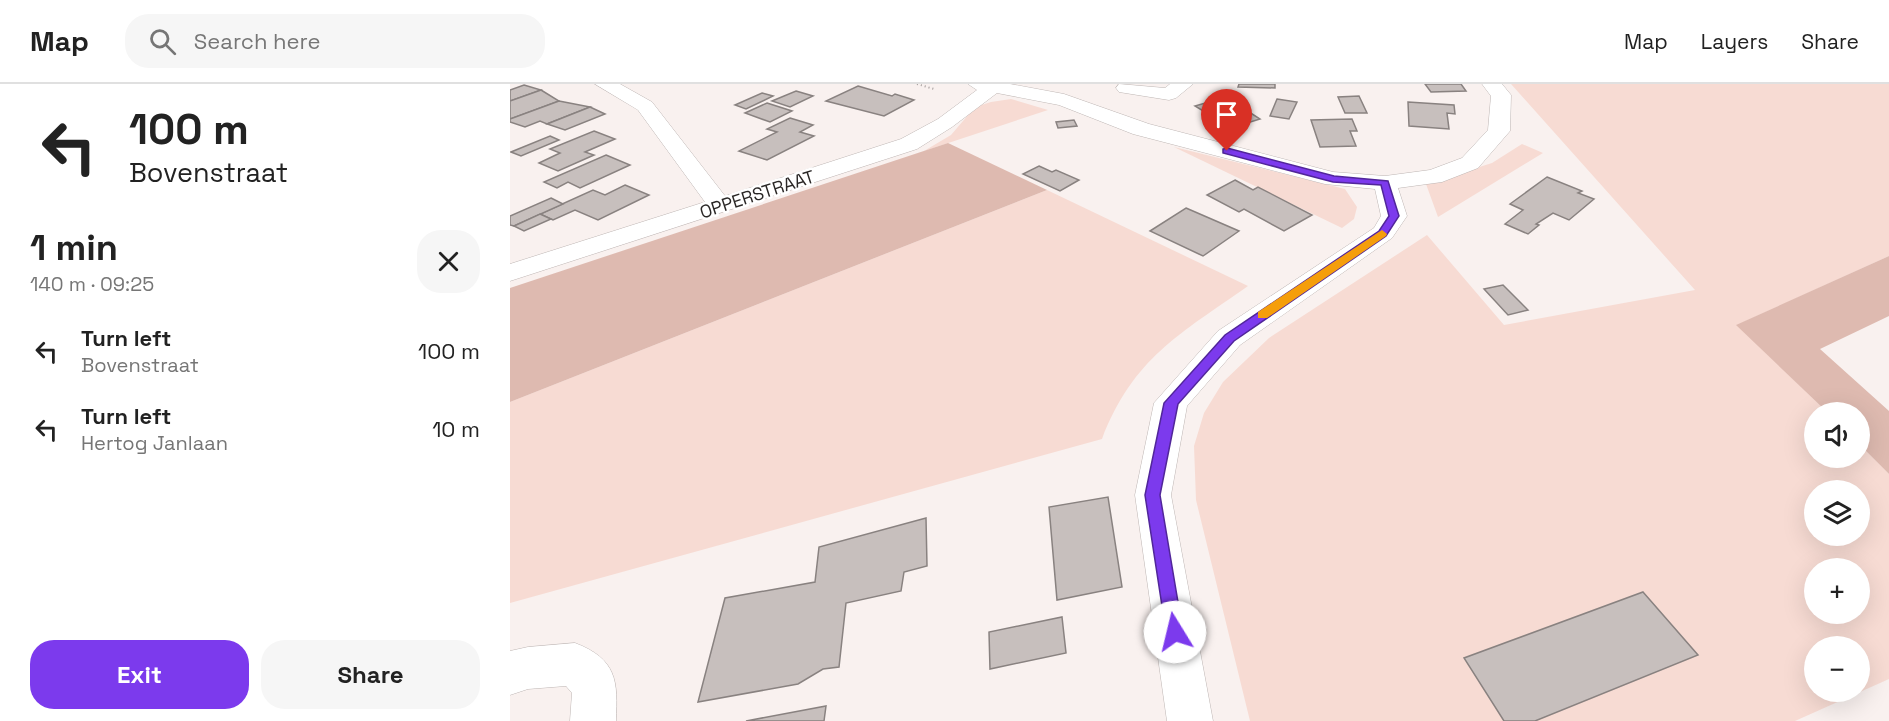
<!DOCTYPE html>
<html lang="en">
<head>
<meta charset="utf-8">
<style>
  :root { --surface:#fff; --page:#f6f6f6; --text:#222; --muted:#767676; --line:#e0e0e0; --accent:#7c3aed }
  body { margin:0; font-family:"Space Grotesk",sans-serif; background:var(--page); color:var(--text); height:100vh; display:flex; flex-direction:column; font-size:22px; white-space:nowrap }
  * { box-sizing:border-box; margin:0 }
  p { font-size:20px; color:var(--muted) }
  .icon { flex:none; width:33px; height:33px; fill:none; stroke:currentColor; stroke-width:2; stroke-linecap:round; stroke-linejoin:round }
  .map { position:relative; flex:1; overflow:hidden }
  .sheet { display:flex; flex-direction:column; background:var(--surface); width:510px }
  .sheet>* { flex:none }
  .top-card { background:#fff; color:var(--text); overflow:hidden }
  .controls { position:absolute; left:1294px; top:318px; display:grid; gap:12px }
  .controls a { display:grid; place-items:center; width:66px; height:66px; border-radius:50%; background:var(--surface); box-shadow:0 6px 24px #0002; font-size:30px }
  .pin { position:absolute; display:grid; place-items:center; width:51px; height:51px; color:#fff; margin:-62px -26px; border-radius:50% 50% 50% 0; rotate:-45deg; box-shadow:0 0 6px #0007 }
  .pin .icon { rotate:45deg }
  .me { position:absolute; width:66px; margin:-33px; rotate:351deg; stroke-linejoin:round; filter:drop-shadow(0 0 4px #0008) }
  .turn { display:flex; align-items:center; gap:21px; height:126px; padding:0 30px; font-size:27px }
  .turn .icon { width:78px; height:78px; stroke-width:2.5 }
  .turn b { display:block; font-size:42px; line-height:51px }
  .round { display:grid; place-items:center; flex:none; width:63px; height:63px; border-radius:24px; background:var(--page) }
  .head { display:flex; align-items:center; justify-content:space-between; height:102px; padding:0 30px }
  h1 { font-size:36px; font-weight:700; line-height:45px }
  .button { display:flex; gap:12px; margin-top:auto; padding:12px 30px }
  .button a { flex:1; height:69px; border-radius:24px; background:var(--accent); color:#fff; font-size:24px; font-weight:700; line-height:69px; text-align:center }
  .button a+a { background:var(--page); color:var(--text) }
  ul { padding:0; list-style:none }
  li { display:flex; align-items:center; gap:18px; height:78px; padding:0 30px }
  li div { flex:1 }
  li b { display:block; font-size:22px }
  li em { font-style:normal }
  header { display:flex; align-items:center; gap:36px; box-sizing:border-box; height:84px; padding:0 30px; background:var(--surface); border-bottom:2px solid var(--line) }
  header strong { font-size:28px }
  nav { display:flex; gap:33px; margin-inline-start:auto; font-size:21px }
  .search { width:420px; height:54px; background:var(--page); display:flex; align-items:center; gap:15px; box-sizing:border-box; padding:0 21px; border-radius:24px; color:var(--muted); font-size:22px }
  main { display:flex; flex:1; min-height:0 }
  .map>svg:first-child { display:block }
  .green { fill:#f7dbd3; fill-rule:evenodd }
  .forest { fill:#debab0 }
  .building { fill:#c7bfbd; stroke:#898280; stroke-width:1.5 }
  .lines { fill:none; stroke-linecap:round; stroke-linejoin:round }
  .street-casing { stroke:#beb6b4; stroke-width:1 }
  .path { stroke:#a19b99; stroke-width:2; stroke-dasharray:1 3; stroke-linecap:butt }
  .street { fill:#fff; fill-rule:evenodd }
  .route { fill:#7c3aed; stroke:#51269a; stroke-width:1.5 }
  .slow { fill:#f59e0b }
  .labels { text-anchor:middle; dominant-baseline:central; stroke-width:5; stroke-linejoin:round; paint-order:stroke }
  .far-street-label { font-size:18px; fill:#2a2726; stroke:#fff }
</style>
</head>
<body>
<header>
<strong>Map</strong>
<div class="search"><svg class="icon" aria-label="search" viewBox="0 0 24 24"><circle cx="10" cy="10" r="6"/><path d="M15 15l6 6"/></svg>Search here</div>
<nav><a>Map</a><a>Layers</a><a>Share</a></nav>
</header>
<main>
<section class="sheet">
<div class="top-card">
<div class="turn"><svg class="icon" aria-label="left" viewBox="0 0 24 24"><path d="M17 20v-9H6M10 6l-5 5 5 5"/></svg><div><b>100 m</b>Bovenstraat</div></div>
</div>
<div class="head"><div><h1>1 min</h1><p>140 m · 09:25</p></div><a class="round"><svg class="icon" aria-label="close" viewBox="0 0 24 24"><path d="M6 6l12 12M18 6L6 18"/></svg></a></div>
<ul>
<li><svg class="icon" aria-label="left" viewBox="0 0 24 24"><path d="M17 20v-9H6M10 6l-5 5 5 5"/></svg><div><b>Turn left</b><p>Bovenstraat</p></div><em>100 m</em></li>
<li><svg class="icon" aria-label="left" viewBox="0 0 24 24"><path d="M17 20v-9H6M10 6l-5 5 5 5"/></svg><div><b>Turn left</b><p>Hertog Janlaan</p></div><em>10 m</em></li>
</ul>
<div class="button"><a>Exit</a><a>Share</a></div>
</section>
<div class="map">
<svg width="1379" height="637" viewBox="0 0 1379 637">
  <rect width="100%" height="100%" fill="#f9f1ef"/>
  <g class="green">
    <path d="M1001,0H1379V172L1227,241L1317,328H1305V374H1350V361L1379,390V595L1285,637H740L686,416L684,362L694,329L713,298L759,254L917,151L994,241L1185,206ZM1305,406H1350V452H1305ZM1305,484H1350V530H1305ZM1305,562H1350V608H1305Z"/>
    <path d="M501,15L538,26L414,67L441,51L465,23L481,18Z"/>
    <path d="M1012,60L1033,69L928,133L916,100L982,79Z"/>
    <path d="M664,63L835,105L847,123L844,135L832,144Z"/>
    <path d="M537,106L738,202C670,250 623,274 592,355L0,519V318Z"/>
  </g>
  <g class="forest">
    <path d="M438,59L537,106L0,318V204Z"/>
    <path d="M1379,172V232L1310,265L1379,327V390L1350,361V328H1317L1226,241Z"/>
  </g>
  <g class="building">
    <path d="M729,0H765V4L728,3Z"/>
    <path d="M915,0H951L956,7L921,8Z"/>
    <path d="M14,1L31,6L0,17V6Z"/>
    <path d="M348,2L382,12L385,10L404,16L374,32L316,17Z"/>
    <path d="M31,6L49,17L0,35V17Z"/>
    <path d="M286,7L303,12L280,23L262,17Z"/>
    <path d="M252,9L263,12L236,25L225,21Z"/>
    <path d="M849,12L857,29H835L828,13Z"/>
    <path d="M716,13L750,35L721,44L685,22Z"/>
    <path d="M767,15L787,18L779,35L760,32Z"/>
    <path d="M49,17L80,23L37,40L30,37L15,43L0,38V35Z"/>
    <path d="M898,18L944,21L945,30L937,29L939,45L899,42Z"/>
    <path d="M257,19L282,27L260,38L235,29Z"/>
    <path d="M80,23L95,30L55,46L37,40Z"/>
    <path d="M280,34L303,41L290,48L304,52L257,76L229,67L267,48L257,45Z"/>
    <path d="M842,35L847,47H840L846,62L810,63L801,36Z"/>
    <path d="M564,36L567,42L548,44L546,38Z"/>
    <path d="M84,47L105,55L75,68L84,71L48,87L29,79L50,69L40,65Z"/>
    <path d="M40,52L49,56L11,72L1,68Z"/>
    <path d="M96,71L120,81L70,104L58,98L47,104L34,98Z"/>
    <path d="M529,82L542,88L546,86L569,96L550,107L513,90Z"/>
    <path d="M1037,93L1072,107L1068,109L1084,115L1059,136L1043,129L1026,140L1029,141L1018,150L995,140L1013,126L1000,120Z"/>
    <path d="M725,96L743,106L748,103L802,131L774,147L734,125L729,128L697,111Z"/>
    <path d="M115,101L139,111L88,136L65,126L43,136L30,130L83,106L95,111Z"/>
    <path d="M41,114L53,120L4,142L0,141V132Z"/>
    <path d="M676,124L729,147L693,172L640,147Z"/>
    <path d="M30,130L41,135L14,147L4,142Z"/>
    <path d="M993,201L1018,226L998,231L974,205Z"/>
    <path d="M598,413L612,503L547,516L539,423Z"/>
    <path d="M416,434L417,482L394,488L391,507L336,519L329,583L313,585L288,600L188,618L215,514L305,498L309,463Z"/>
    <path d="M1133,508L1188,571L1025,637H994L954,574Z"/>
    <path d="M552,533L556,569L480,585L479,548Z"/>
    <path d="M316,622L314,637H236Z"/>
  </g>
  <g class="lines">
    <g class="street-casing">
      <g id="street">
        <path d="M85,0H110L142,18L215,112L391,55L428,35L467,6L458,0H500L554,10L639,40L823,88L875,92L920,86L952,74L978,46L981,12L972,0H992L1001,11L1000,47L968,84L932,98L888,104L897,132L882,154L730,261L677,322L661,411L703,637H657L625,411L644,319L708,247L864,144L871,132L865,105L815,100L623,50L549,21L487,9L442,43L407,65L0,197V180L195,118L128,26Z"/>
        <path d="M609,0L655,4L660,0H683L666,14L659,16L609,8L606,4Z"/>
        <path d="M65,559C107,575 108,597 106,637H60L62,609L56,602L18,605L0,611V567L18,563Z"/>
      </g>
    </g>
    <path class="path" d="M407,0L424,5"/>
    <use href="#street" class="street"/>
  </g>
  <path class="route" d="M717,64L824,92L878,97L889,132L876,152L724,257L668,320L650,411L673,548L671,554L665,556L658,554L656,548L635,411L654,319L715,251L869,147L879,132L871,101L823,98L713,69V65Z"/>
  <path class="slow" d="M872,146L877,150L876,152L757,234H748V228Z"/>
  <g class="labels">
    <g class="far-street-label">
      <text transform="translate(247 110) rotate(-18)">OPPERSTRAAT</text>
    </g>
  </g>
</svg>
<div class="controls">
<a><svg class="icon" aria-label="sound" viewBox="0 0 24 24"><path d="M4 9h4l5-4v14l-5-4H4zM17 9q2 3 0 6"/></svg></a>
<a><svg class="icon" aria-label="layers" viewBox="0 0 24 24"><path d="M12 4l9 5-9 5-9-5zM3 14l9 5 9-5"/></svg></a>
<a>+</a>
<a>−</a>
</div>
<div class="pin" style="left:717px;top:67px;background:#d93025"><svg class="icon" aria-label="arrive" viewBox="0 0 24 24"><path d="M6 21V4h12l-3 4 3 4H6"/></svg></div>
<svg class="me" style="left:665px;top:548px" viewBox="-20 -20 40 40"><circle r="19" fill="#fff"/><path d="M0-13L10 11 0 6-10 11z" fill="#7c3aed"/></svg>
</div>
</main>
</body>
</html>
